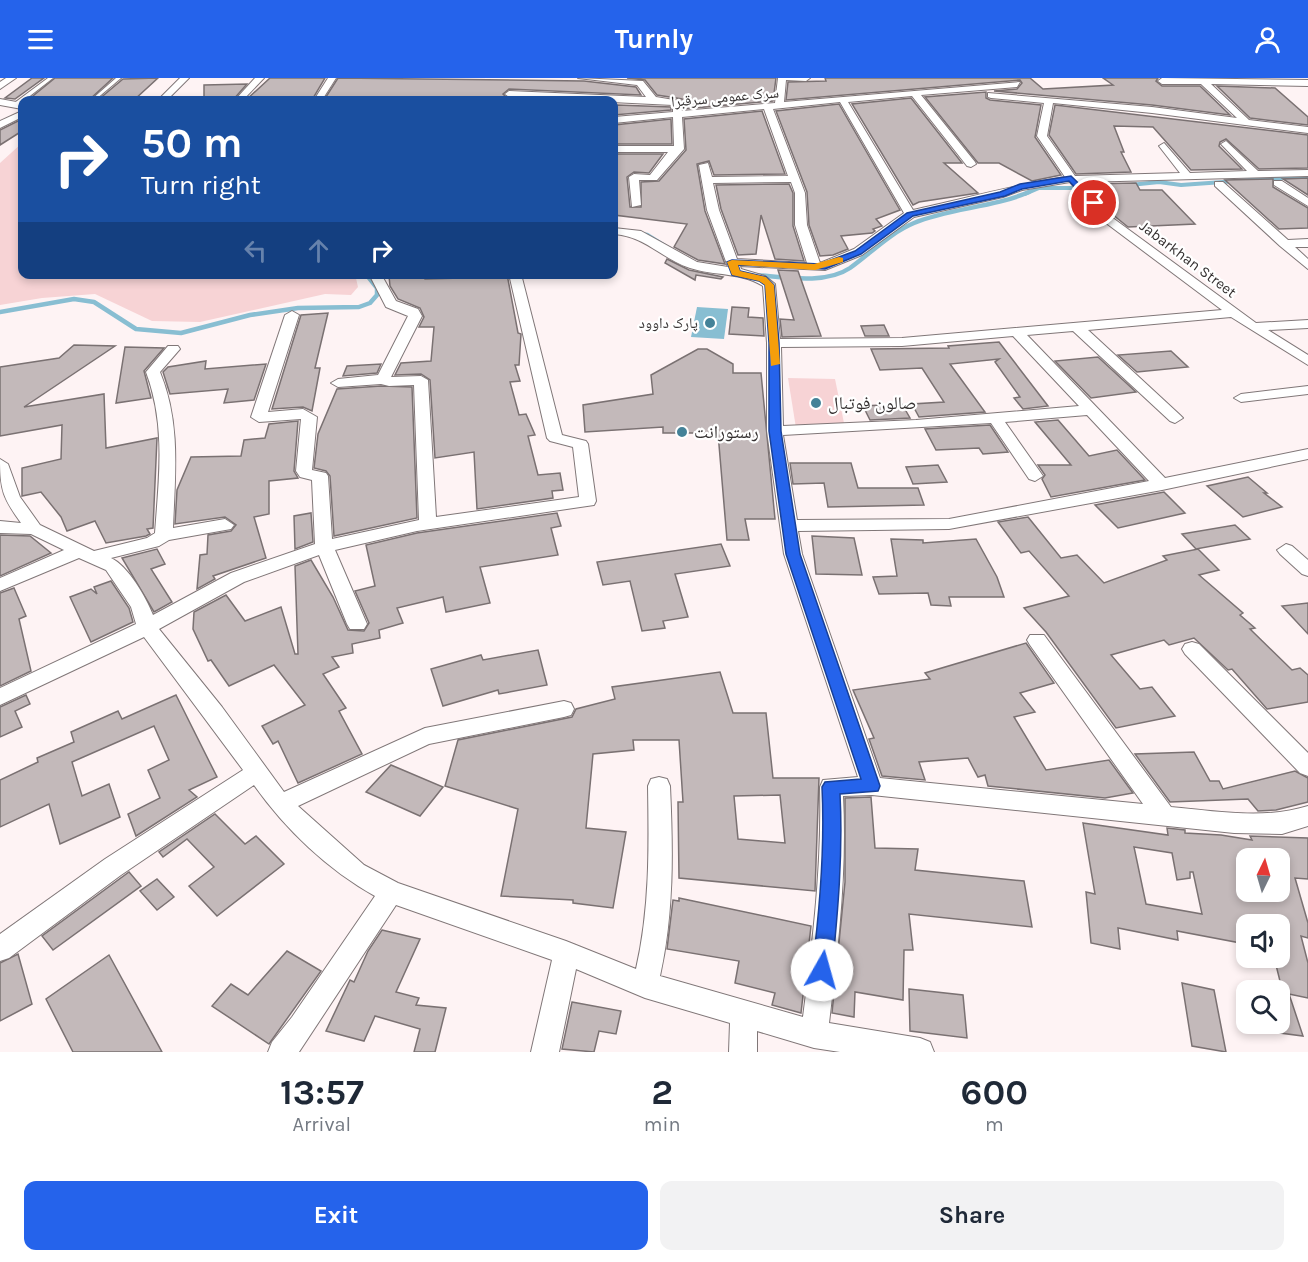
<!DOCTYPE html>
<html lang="en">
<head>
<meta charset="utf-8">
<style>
  :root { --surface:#fff; --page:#f2f2f3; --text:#1f2937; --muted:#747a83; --accent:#2563eb }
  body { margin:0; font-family:Karla,"Noto Naskh Arabic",sans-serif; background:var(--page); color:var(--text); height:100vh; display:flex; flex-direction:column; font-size:22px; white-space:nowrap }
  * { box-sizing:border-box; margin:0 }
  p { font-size:20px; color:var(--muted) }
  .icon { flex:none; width:33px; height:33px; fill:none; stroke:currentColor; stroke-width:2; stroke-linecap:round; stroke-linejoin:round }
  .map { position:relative; height:974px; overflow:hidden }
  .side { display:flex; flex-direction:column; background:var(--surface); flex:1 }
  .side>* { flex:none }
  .banner { position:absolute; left:18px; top:18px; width:600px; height:183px; border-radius:12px; box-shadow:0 3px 9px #0003; background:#1a4fa0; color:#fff; overflow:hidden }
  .needle { width:39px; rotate:5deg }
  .controls { position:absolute; left:1236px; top:770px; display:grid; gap:12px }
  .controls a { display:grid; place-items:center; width:54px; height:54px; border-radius:12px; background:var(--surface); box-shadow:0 3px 9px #0003; font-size:30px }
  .pin { position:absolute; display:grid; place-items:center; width:51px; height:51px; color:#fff; margin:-26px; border:3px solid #fff; border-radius:50%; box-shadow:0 2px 6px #0007 }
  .me { position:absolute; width:66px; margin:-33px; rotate:7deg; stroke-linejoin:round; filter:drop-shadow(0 0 4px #0008) }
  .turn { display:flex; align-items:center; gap:21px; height:126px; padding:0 24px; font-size:27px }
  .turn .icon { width:78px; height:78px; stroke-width:2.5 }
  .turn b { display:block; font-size:42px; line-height:51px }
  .lanes { display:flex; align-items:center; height:57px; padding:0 24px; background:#0003; justify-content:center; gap:30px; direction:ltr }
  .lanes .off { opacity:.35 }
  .eta { display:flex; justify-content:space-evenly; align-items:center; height:102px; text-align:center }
  .eta b { font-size:36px; font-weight:700; line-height:42px }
  .action { display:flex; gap:12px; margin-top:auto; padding:12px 24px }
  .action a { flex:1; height:69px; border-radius:12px; background:var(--accent); color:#fff; font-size:24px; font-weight:700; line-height:69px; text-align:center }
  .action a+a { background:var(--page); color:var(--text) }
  header { display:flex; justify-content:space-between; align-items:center; height:78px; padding:0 24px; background:var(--accent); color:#fff; font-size:27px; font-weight:700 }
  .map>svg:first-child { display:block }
  .green { fill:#f7d3d5 }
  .water { fill:#88bed2 }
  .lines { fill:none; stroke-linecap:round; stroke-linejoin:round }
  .stream-far1 { stroke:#88bed2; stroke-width:4 }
  .stream { stroke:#88bed2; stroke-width:4.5 }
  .building { fill:#c3b9ba; stroke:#7a7172; stroke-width:1.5; fill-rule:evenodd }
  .lane-casing { stroke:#807778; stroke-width:2 }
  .street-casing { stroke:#807778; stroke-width:2 }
  .lane { fill:#fff; fill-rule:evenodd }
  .street { fill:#fff; fill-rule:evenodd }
  .route { fill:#2563eb; stroke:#184099; stroke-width:1.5 }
  .slow { fill:#f59e0b }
  .poi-dot { fill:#448298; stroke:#fff; stroke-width:2 }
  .labels { text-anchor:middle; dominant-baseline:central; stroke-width:4.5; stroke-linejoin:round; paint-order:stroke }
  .far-street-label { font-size:15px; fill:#353131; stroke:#fff }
  .far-poi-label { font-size:15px; fill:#353131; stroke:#fff; text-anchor:end }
  .poi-label { font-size:18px; fill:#353131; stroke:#fff; text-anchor:start }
</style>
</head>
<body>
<header><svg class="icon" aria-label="menu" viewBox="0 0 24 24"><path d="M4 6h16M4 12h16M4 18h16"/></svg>Turnly<svg class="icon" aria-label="person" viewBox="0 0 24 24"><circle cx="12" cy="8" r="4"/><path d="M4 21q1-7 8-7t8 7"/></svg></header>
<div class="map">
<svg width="1308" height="974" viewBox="0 0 1308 974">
  <rect width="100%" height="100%" fill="#fef3f4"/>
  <g class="green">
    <path d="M22,65V196H355L358,209L351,217L325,216L200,244L152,243L95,216L42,220L0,227V85Z"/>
    <path d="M788,300L835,301L845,350H796Z"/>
  </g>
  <path class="water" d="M697,229L728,231L724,261L691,259Z"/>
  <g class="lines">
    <g class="stream-far1">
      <path d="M1130,107L1159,104L1181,107L1308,98"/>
      <path d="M1025,116L1039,110H1098"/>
    </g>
    <g class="stream">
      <path d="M614,152L647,157L676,175"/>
      <path d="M755,197C783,199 825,207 850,190C871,175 890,155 914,145C950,130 992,130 1029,114"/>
      <path d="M0,234L74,221L94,224L136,251L181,255L250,237L298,230L359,229L370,225L377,217V210L366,196"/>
    </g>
  </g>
  <g class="building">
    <path d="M32,0H44L15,21L5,20Z"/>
    <path d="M55,0H113L89,22H28Z"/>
    <path d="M158,0L134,22H98L123,1Z"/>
    <path d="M270,0H325L312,22H246Z"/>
    <path d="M338,0L584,3L636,9L641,17L509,11L503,16L508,21L535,22L354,20L324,22Z"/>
    <path d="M627,0H776L773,23L684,31L682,21L657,17L645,2Z"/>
    <path d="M825,0H1030L1043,11L1113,7L1103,0H1158L1156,3L1162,8H1200L1230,37L1152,27L994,13L1017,11L1022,5L1020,2L786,22L788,4L826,3Z"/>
    <path d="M247,6L233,22H204V7Z"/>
    <path d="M1217,8L1275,10L1308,39V47L1250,40Z"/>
    <path d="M986,14V20L990,22L1041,27L1035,59L1061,97L1032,103L999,85H978L925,19Z"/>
    <path d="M911,20L962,85H944L978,115L919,124L913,127L852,26Z"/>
    <path d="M839,26L900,132L876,141L882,148L873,151L875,153L872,155L841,158L848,171L833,177L820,178L809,147L807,114L776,33Z"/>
    <path d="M617,27L671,29V32L614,37Z"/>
    <path d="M1055,27L1308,57V90L1259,91L1226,61L1220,64L1219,68L1242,91L1191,92L1153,49L1114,48L1124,74H1121L1131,94L1076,96L1049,57Z"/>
    <path d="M762,33L785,96L714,97L709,83L697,86L705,133L725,186L698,182L674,169L687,146L614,137L617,126L614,125V76H663L649,95L634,94L627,99L630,129H641V104L659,103L686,72L684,41Z"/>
    <path d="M22,41V53L0,67V52Z"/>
    <path d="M671,41L672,66H614V47Z"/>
    <path d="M1308,100V117L1283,101Z"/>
    <path d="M1273,101V109L1308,130V150L1279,151L1225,102Z"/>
    <path d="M1136,105L1140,112H1162L1195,146L1128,149L1112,136L1086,106Z"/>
    <path d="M789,106L793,115V148L804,183L775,181L761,137L756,176L738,177L721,131L716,107Z"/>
    <path d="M667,181L689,192L723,199L721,201L696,197L695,202L665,185Z"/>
    <path d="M778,192L798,193L821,258L782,259L780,241L794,242Z"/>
    <path d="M424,196L425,201L462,200V196H507L518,255L521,256L519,287H515L520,303L510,304L519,337L526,336L535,357L528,358L538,397L560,395L563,412L552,413L553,420L477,431L474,374L435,380L430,302L421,296L395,297L401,285L431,283L434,249H419L424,239L420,230L398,221L390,208L389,198Z"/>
    <path d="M732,229L749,230L748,239L763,240L764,258L729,256Z"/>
    <path d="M328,235L315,290H320L312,333L303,329L272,331L301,237Z"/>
    <path d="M884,247L889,258H865L861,248Z"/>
    <path d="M999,264L1048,328L1023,331L1014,320L1020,319L995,284L999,281L950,286L985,334L919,339L912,326L944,324L922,290L880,292L871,271L949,270L948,268Z"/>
    <path d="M74,267L115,268L24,329L104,316L106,370L157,360L153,450L147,451L150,456L146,458L106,465L95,443L67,453L61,439L41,414L22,418V390L61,381L62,347L0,358V289L59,280Z"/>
    <path d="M125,269L164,270L144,293L151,320L116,325Z"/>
    <path d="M698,271H707L733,286V295H761L775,441H745L749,462H727L718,355H663V349L585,354L583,327L653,316L651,297Z"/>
    <path d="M1171,273L1188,289L1137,294L1118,277Z"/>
    <path d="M1098,279L1136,314L1091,320L1055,283Z"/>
    <path d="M206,283L205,291L266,286L254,322L224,325L228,311L170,316L163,294L168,289Z"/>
    <path d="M381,286L377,295L343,298L347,288Z"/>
    <path d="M381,308L412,309L417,440L334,458L330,398L326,393L314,390L318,356L337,311Z"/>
    <path d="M902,326L910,340L870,342L863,328Z"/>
    <path d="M1058,342L1089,378L1117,372L1145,402L1051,419L1042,401L1045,397L1038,387H1071L1035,344Z"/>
    <path d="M298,343L294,393L298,400L269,403V436L254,439L266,480L213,498L215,501L197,511L200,477L207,476L208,457L231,453L236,447L225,439L175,446L177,412L191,379L241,378L244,362L265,360L269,346Z"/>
    <path d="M990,347L1008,374L983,376L979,370L936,372L925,351Z"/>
    <path d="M790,385H851L858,410H918L924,427L828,429L824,405L793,406Z"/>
    <path d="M938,387L947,404L913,406L906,389Z"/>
    <path d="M1248,399L1267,415H1264L1282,429L1243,439L1207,408Z"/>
    <path d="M1164,414L1185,435L1118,450L1095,427Z"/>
    <path d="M311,435L313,464L295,471L294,438Z"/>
    <path d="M557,435L561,448L551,450L558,477L480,489L490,525L446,534L443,519L397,530L403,545L379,552L380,560L352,566L353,575L332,579L339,589L323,596L346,630L339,633L362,676L298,705L278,663L273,666L262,648L305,627L274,587L229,608L211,582L208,583L193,551L194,534L226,517L245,543L281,529L295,576H298L295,488L311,482L333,519L348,552L364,553L369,545L355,513L375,508L366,467L417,455Z"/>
    <path d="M1028,439L1061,480L1077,477L1104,505L1167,482L1163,478L1198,471L1219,492L1199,497L1243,535L1240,537L1255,550L1250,551L1292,592L1300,590L1308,597V624L1267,631L1232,591L1228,592L1194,560L1169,567L1164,562L1111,577L1140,611L1152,609L1175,638L1116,650L1046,554L1024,530L1069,518L1029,473L1021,475L998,444Z"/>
    <path d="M1235,447L1250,461L1196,471L1182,456Z"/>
    <path d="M0,457L30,458L51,475L0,498Z"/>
    <path d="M812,458L854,460L862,497L816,496Z"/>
    <path d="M891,461L923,462V465L976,461L997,499L1004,519H949L951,528L931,527L928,515L879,516L873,499L897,498Z"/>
    <path d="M721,466L730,488L675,496L688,539L663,543L665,550L642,553L630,503L603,507L597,484Z"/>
    <path d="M157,471L165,486L151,491L172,524L154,534L122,480Z"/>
    <path d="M111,503L129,530L133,544L91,564L70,519L91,511L97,516L94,509Z"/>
    <path d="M14,510L26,538L19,541L31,593L0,608V515Z"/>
    <path d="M1308,525V556L1282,528Z"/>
    <path d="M1026,565L1054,605L1020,615L1035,634L1014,639L1046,692L1109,682L1133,715L1105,720L988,708L985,697L978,699L968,680L919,684L925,702L882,698L869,661L874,660L853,612L930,601L925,595Z"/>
    <path d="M538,572L547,607L499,616L498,612L443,628L431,591L481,577L483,582Z"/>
    <path d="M720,594L733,635H766L773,700H819L815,813L679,800L678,724H683L679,662H633L634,672L593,676L586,750L626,754L613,830L573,825V822L501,818L518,731L445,708L458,662L572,639L576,631L615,621L612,609ZM780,717L785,765L738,761L734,718Z"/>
    <path d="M26,617L30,626L15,633L22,649L0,659V629Z"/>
    <path d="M176,617L217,699L189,712L197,719L136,758L128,736L160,720L148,692L169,682L154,648L72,684L82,718L109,706L120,739L60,766L49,726L0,749V702L38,684L37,680L74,664L71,654L118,633L122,641Z"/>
    <path d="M1194,674L1210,703H1219L1223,711L1295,693L1308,700V724L1276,732L1258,733L1248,721L1170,724L1135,676Z"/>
    <path d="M391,687L443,709L420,738L366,714Z"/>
    <path d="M871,719L875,770L918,771L915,792L1024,803L1032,849L909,836L913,872H904L903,922L855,914L854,939L832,935L845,804V720Z"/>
    <path d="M215,736L245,766L256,758L284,786L217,838L189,808L214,789L187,761L163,779L159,774Z"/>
    <path d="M1083,745L1168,757L1167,750L1185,752V755L1221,757L1252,762L1250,758L1308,760V801L1295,800L1308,845V860L1301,858L1308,885V920L1289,916L1303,958L1280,955V903L1274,879H1280V846H1246V866L1177,853L1178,862L1118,850L1120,871L1091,865L1086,814L1095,816ZM1134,769L1172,775L1177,802L1190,800V794H1193L1202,836L1146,826ZM1246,780H1280V813H1246Z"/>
    <path d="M129,794L141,808L53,872L42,858Z"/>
    <path d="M157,801L174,819L157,832L140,813Z"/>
    <path d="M679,820L811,848L801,935L772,927L775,915L735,905L739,883L667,871L673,822L679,823Z"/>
    <path d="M382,852L420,861L396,914L419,920L416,927L446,930L435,974H414L420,951L375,938L364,963L326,953L350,902L354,904L368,873Z"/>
    <path d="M287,873L321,893L269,966L212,928L231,906L248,917Z"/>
    <path d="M18,876L32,926L0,943V885Z"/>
    <path d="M109,877L162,974H73L46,921Z"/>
    <path d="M1182,905L1214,912L1226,974L1192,968Z"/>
    <path d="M909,911L963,917L967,960L910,953Z"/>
    <path d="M572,924L621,933L616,956L599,953L594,974L562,971Z"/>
  </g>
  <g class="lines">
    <g class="lane-casing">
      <g id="lane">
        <path d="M48,0H53L17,28H13V26Z"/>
        <path d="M116,0H121L95,22H91Z"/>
      </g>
    </g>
    <g class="street-casing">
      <g id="street">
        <path d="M6,0H16L0,11V4Z"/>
        <path d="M180,0H189L167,22H158Z"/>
        <path d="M255,0H264L243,22H235Z"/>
        <path d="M328,0H336L322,22H314Z"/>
        <path d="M578,0L643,3L656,19L680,23L682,33L775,25L778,0H810L806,3L786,2L784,24L1020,4L1017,9L921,17L975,84L976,86L971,89L967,88L912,18L848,24L913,132C964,121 1014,107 1065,99L1037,58L1044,25L991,20L988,19V15L1152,29L1237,40L1201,6H1162L1158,3L1162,0L1308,2V8L1211,6L1249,42L1308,49V55L1152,35L1053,25L1047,58L1075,98L1180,95L1159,68L1164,65L1190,95L1247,93L1221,66L1226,63L1258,93L1308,92V98L1081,104L1110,138L1256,245L1308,242V250L1268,252L1308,277V287L1231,239L1088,252L1180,337L1183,340L1175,345L1170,343L1073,253L1027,257L1165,400L1308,371V381L1162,412L949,451L798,453L802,476L880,700L1143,726L1030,567L1027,562L1030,557H1044L1171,729C1217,733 1263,742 1308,728V748L1282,756L1234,755L872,717L843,718C847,795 838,869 829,945L920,960L930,964L934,974H840L814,970L757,953V974H729L730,945L645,920L576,891L559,974H531L552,882L396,827L299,974H268L272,964L292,939L375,818C328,792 285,751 254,707L121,797L9,880L0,883V856L105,781L243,692L144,559L0,627V610L136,546L131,529L106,492L79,480L0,513V500L64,472L31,456L0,455V443L21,445C3,420 0,412 0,381L8,386L20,419L40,447L94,473L147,460L155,455C159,399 166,347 146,294L168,268H178L180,271L160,294C181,345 175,396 173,450L225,441L234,447L231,451L169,462L159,468L111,480C128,488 146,519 153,537L231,495L315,466L312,402L300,399L296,393L301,341L259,344L251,339L285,237L292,233L299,237L268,334L303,331L317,339L312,392L326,395L328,398L332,461L419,442L414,307L389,308L381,306L338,309L331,305L338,301L378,297L408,238L386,229L369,196H381L396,223L418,231L422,238L391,299L421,298L428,302L436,439L579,419L573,369L550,363L547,360L509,196H521L562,357L586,363L588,366L596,423L594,427L417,453L335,472L367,546L364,551H350L347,546L319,477L244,504L159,551L222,629L284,714L425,650L564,623L571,625L574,631L571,637L564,639L429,666L298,728L364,787L398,805L566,863L636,891C650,830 649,770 648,708L651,701L659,699L667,701L670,708C673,773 674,835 660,898L803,939C813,862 822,787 820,709L823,702L858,699L784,476L767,353V265L763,208C741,194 714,198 690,190C662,181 645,158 614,156V150L641,153L697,184L728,189L707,132L699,87L708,85L712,99L788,98L764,31L682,39L684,71L657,102H639L641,127L632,129L629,99L634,96L650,97L668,74H614V68H674L673,39L614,45V39L673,34V27L509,19L505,16L509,13L646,19L637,7ZM840,24L904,135L854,171L820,185L807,147L805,115L773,31ZM791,104L795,115V147L807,185L737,181L719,132L713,105ZM1070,104L1102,142L1222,232L902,260L780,261L775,206L765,198L741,191L740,188L825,192L862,177L914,139L1003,119L1022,112ZM1013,258L1079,328L916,342L783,348L781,269L902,268ZM1087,337L1149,403L949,441L797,442L783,357L991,345L1029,401L1035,403L1043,398L1005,344Z"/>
        <path d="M0,21L22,25V31L0,27Z"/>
        <path d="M22,33V39L0,50V43Z"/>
        <path d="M1274,103H1282L1308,120V128L1274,107Z"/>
        <path d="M1215,104H1223L1288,162L1308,161V169H1295L1308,181V191L1280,168L1215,108Z"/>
        <path d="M1308,308V316L1241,324L1234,320L1241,316Z"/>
        <path d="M1286,466L1292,468L1308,482V498L1302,496L1280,476L1277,472Z"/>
        <path d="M1192,564L1199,566L1308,675V698L1300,695L1185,576L1182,571L1185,566Z"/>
      </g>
    </g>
    <use href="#lane" class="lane"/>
    <use href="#street" class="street"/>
  </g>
  <path class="route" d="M1071,98L1097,123V127H1091L1069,103L1022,111L1005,118L913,138L861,176L825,191L738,187L740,193L766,199L774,207L779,265L781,353L800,476L880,708L878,713L840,716C843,775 838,833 832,892L829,899L822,902L815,899L812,892C820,831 825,771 822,709L825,704L861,701L786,476L769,353V265L765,207L759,203L732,197L727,184L732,182L820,186L855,173L907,135L1000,114L1020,106Z"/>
  <path class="slow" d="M839,179L843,180V184L815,192L738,187L740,193L766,199L774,207L780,286L771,288L765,207L759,203L732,197L727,184L732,182L814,186Z"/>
  <g class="poi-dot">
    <circle cx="710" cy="245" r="6"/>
    <circle cx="816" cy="325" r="6"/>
    <circle cx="682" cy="354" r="6"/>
  </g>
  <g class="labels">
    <g class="far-street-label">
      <text transform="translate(725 19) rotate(-5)">سرک عمومی سرقبرا</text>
      <text transform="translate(1188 181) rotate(37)">Jabarkhan Street</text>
    </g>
    <g class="far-poi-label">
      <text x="698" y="245">پارک داوود</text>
    </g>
    <g class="poi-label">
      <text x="828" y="325">صالون فوتبال</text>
      <text x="694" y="354">رستورانت</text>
    </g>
  </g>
</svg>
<div class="controls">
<a><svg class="needle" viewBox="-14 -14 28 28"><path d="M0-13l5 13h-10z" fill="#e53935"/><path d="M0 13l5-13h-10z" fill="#747a83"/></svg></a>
<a><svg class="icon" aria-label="sound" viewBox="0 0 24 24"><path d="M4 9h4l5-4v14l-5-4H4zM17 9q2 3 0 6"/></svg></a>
<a><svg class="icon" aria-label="search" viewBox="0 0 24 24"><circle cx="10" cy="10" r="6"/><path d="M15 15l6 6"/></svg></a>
</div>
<div class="pin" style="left:1094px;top:125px;background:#d93025"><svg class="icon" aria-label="arrive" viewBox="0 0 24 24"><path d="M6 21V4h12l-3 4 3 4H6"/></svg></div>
<svg class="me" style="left:822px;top:892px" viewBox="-20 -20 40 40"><circle r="19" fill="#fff"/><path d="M0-13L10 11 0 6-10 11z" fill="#2563eb"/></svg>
<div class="banner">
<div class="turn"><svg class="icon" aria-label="right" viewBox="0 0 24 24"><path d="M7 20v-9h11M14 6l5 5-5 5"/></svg><div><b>50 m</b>Turn right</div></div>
<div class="lanes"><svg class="icon off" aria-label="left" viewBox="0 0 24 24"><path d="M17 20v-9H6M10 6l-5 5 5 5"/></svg><svg class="icon off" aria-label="ahead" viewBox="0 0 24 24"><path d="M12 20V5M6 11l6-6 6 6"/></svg><svg class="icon" aria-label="right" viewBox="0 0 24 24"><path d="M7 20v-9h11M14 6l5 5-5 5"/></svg></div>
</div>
</div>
<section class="side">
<div class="eta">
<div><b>13:57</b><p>Arrival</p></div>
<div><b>2</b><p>min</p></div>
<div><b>600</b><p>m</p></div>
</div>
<div class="action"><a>Exit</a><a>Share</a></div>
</section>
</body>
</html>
